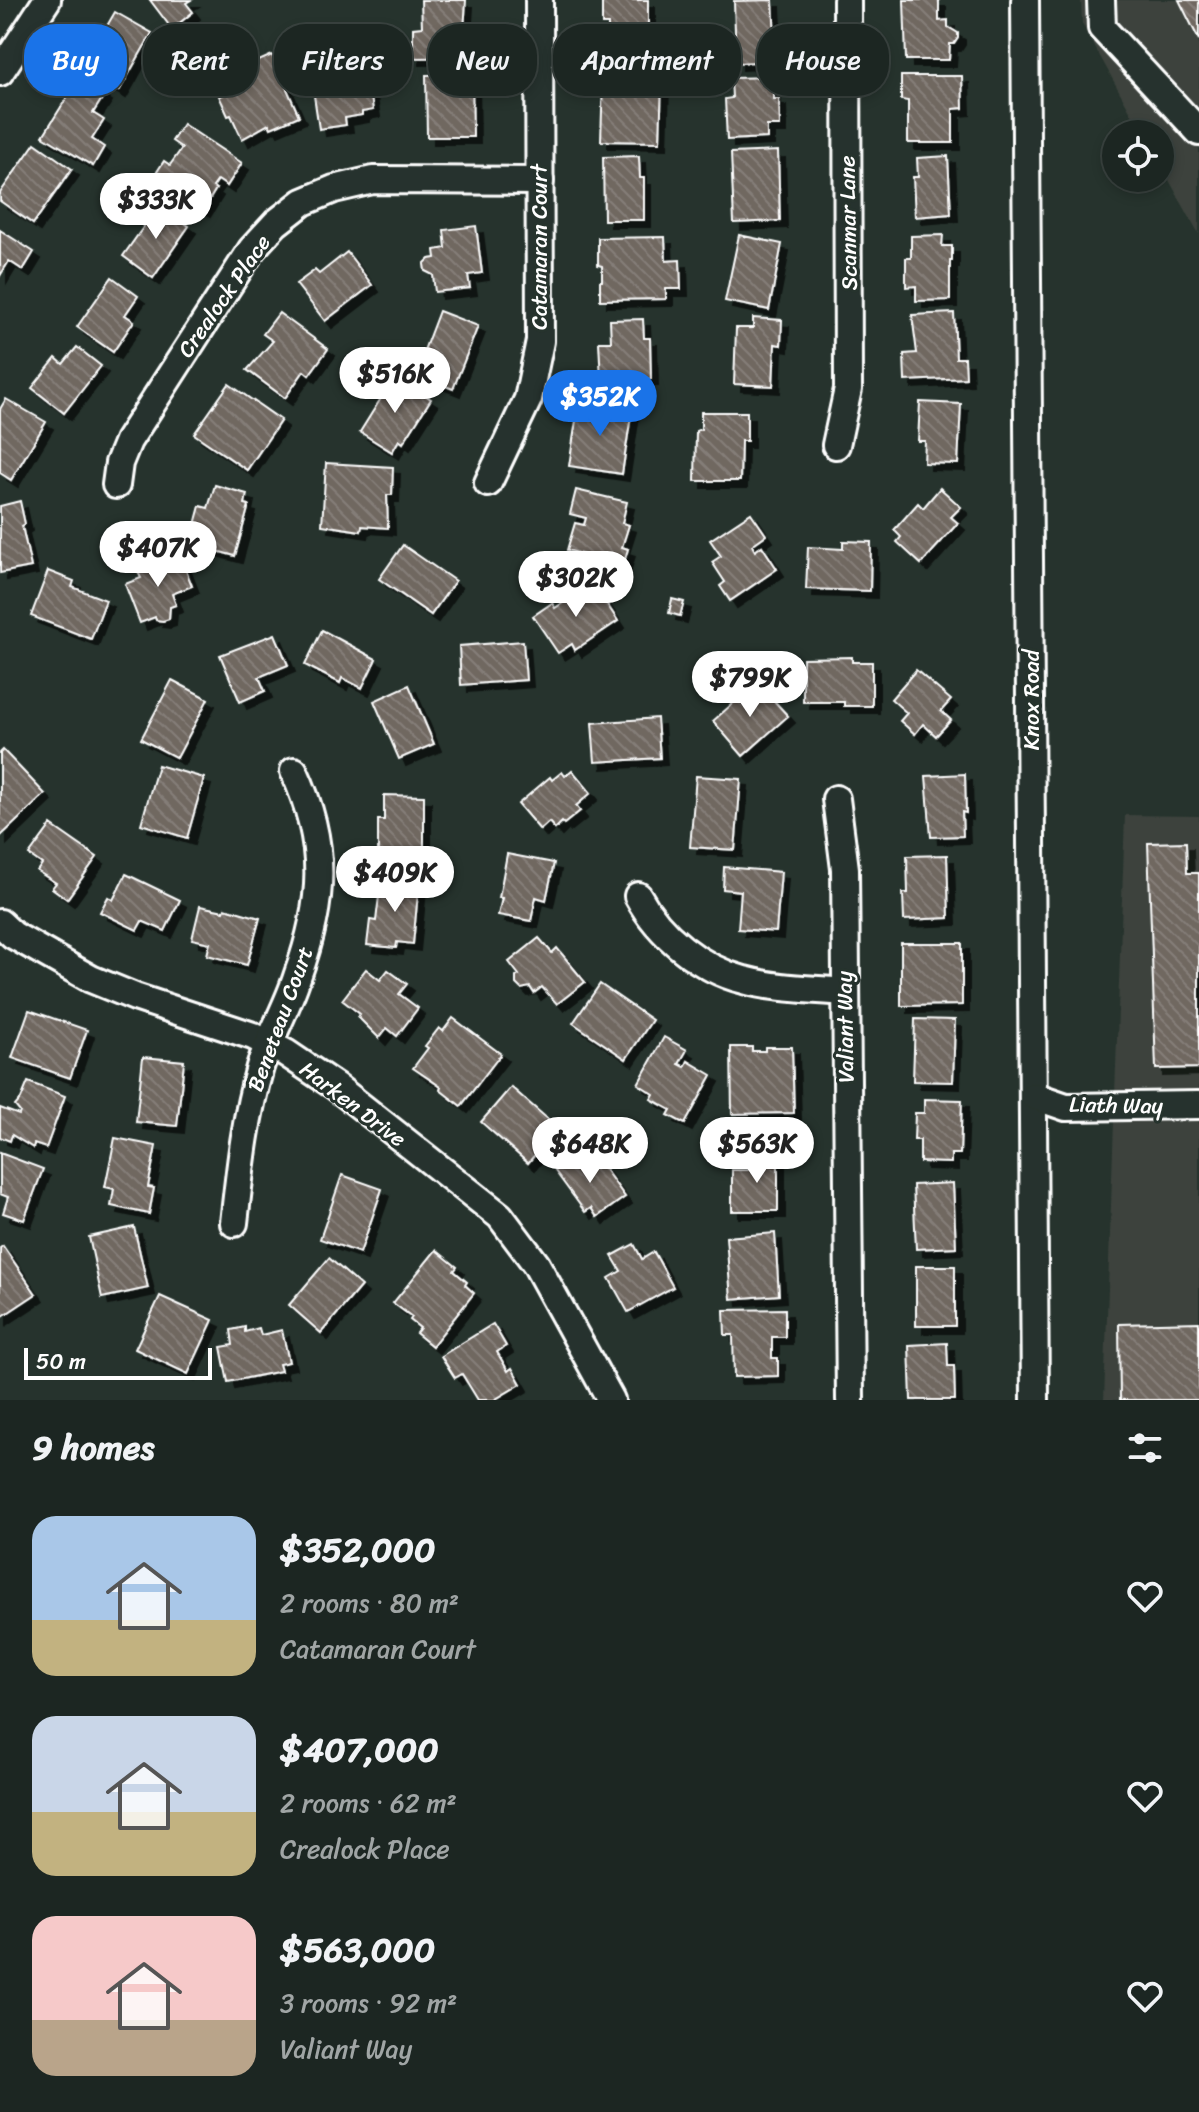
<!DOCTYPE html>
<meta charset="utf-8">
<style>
:root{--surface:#1c2622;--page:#252e2a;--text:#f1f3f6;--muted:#a0a5a5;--line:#3a4340;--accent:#1a73e8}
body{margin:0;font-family:Sriracha,sans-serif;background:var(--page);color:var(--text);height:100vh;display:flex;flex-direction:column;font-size:30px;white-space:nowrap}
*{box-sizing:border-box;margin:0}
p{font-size:26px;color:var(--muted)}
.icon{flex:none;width:44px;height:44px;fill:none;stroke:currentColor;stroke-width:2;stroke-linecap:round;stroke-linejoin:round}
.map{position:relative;height:1400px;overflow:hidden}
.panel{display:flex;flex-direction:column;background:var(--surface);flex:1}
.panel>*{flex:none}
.top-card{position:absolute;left:24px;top:24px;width:1152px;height:72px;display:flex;gap:16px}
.tools{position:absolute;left:1102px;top:120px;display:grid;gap:16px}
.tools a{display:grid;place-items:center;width:72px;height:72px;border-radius:50%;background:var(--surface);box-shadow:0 4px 12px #0003,0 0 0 2px var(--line);font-size:40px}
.scale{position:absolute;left:24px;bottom:20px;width:188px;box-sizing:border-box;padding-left:8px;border:4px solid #fff;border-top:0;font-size:22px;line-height:28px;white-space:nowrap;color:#fff;-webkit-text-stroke:6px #26332d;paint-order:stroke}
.price{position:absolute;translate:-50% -68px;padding:0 18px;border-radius:28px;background:#fff;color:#222;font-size:26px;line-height:52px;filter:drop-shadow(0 2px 4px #0008)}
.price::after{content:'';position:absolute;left:50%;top:48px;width:24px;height:18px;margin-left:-12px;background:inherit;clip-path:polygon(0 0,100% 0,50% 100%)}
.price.active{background:var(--accent);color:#fff}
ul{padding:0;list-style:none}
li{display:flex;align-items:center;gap:24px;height:200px;padding:0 32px}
li span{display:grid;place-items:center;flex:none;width:224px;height:160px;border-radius:24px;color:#555}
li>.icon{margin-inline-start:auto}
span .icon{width:96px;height:96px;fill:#fffc;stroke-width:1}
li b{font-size:34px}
h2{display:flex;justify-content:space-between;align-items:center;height:96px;padding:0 32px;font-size:34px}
.chip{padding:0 28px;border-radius:32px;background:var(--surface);box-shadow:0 4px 12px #0003,0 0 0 2px var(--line);font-size:28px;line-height:72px}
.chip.active{background:var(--accent);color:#fff}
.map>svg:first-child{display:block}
.built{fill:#3c433d}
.building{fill:url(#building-back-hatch);stroke:#fff;stroke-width:2;filter:url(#shadow)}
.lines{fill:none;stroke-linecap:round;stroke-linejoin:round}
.minor-casing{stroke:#fff;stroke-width:32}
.minor{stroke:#26332d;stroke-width:26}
.labels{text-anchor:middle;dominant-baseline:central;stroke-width:6;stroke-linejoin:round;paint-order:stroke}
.street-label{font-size:22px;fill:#fff;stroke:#26332d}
</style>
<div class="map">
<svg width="1199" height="1400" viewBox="0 0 1199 1400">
<defs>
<pattern id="building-back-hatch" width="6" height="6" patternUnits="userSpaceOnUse" patternTransform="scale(2)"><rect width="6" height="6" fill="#706761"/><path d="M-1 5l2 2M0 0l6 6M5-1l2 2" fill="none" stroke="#857e79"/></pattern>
<filter id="shadow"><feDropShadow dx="7" dy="7" stdDeviation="0" flood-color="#0009"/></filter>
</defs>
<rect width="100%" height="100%" fill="#26332d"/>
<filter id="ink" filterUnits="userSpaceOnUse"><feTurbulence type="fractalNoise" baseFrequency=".0125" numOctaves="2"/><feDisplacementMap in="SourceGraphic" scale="16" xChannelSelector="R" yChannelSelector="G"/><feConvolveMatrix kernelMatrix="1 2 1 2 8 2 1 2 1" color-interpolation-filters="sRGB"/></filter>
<g filter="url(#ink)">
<g class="built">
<polygon points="1081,0 1199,0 1199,234 1160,164 1160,134 1143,134 1082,24"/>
<polygon points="1125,815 1199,816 1199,1400 1104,1400"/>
</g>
<g class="building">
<polygon points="150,0 191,0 186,3 193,12 172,29"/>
<polygon points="421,0 466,0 464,31 476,31 477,57 413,58 413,28 422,27"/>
<polygon points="602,0 648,0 648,60 608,60 608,24 602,24"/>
<polygon points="773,0 776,61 736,63 734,1"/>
<polygon points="904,0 939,0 939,21 948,20 948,27 958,33 958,38 954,44 950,44 949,60 906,60"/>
<polygon points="1179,0 1199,0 1199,40"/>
<polygon points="115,12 152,33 119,91 82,69"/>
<polygon points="243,50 250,65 272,55 299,116 271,128 269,124 242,139 231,115 228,116 219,96 223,95 216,80 230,74 223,59"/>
<polygon points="345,52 347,61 365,59 373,110 362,112 362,115 345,118 346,125 319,129 309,62 331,59 330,55"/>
<polygon points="472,74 473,137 427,137 426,75"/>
<polygon points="901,76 962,76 963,108 953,109 953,143 908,143 908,101 901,100"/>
<polygon points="773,77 774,99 779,99 780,126 767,126 767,138 727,140 725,99 732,98 731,78"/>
<polygon points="79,78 105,94 93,113 104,120 92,139 104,147 93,166 43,136"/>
<polygon points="603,79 662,80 660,142 601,141"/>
<polygon points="183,124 242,163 227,186 218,180 213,187 216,189 203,210 153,178 164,161 170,165 182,148 172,141"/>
<polygon points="35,143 72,169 33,224 0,201 0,193"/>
<polygon points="778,151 780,221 734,223 731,153"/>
<polygon points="639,156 640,178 644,178 644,220 604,220 603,157"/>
<polygon points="948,156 951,214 915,217 913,177 918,177 917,158"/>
<polygon points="159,205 189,226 153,278 123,256"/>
<polygon points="476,226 482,273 468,275 470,288 435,292 433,275 425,271 424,264 429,259 436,258 435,250 446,248 444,230"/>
<polygon points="0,230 34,252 23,270 9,261 0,276"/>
<polygon points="739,235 782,244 769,310 725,301"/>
<polygon points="943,235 942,246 952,246 952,261 950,261 950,300 916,301 916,286 906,287 906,258 911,258 911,236"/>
<polygon points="665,237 666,261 680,260 681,289 666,289 666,299 600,300 600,281 602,281 602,266 598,265 598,238"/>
<polygon points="347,252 372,285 325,321 296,284 315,270 319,274"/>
<polygon points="112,277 138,296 125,315 134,321 113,352 77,327"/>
<polygon points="439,311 478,326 453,389 415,374"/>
<polygon points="279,313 328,349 309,375 304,371 285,398 247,370 273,341 263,334"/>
<polygon points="954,313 956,358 965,358 966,378 905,381 904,354 917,353 912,315"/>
<polygon points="753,318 782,320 781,345 775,344 773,386 734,384 736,328 753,328"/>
<polygon points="643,319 644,338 650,338 651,379 601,380 599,342 611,342 610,320"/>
<polygon points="77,347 101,366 64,413 32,388 56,358 63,364"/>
<polygon points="393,379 405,386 406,383 431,399 403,443 399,440 392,452 360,432"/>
<polygon points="229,384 281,420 247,470 194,434"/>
<polygon points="6,399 46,422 11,480 0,473 0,409"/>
<polygon points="579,401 632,409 622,474 569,466"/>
<polygon points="920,402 961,404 958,464 924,463 925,441 918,441"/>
<polygon points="701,412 747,412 747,441 741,441 740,481 695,481 696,431 701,429"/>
<polygon points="326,463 393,467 392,495 387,495 388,528 362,526 361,531 322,525"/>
<polygon points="215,485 247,494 245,504 249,505 235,556 202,547 205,535 193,532 200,506 208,508"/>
<polygon points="940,488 961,507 951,517 958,523 921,564 897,542 901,537 894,530 918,503 923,508"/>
<polygon points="576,490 627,502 622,523 629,525 622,547 628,549 623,566 567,550 575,523 584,525 586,518 570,514"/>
<polygon points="20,501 25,524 22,526 31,567 0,573 0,506"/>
<polygon points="751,513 766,535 752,545 755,551 762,546 777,569 730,601 720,586 725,582 712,562 721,556 710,540"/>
<polygon points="843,541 871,542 870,591 806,589 808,547 843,549"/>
<polygon points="403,545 455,581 431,615 379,579"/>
<polygon points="180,555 192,586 172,594 176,605 170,607 169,619 163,621 156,620 155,617 140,623 125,584 141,578 138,572"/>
<polygon points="48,571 74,581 72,587 106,600 91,639 31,616"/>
<polygon points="593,583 618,621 575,650 572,644 558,653 533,616 552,603 555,608"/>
<polygon points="672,599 684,602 680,616 669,613"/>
<polygon points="322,630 376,659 362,688 342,678 340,683 305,665"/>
<polygon points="275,634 288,665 259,677 265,691 240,702 220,655"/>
<polygon points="523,641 526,680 461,685 459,646"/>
<polygon points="852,657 852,662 872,662 872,706 844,706 844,702 803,702 803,658"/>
<polygon points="916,670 951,700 941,711 951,720 936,736 923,724 915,734 900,721 907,713 891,699"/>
<polygon points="172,680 208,699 177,758 141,739"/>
<polygon points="757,682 788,716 743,756 713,721"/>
<polygon points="409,685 434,744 399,759 374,701"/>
<polygon points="657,718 660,758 595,762 592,723"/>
<polygon points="3,750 45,794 0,837 0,753"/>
<polygon points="158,765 204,778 187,838 141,824"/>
<polygon points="572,770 591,793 576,806 580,811 564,824 562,822 555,829 549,822 540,830 518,804 550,777 552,780 562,772 565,776"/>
<polygon points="965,774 966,813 962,812 963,836 931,837 926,776"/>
<polygon points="696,776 741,779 735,850 690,847"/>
<polygon points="384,795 424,796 424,857 378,860 378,820 384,820"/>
<polygon points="51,825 97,857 67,899 52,888 56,883 37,871 42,864 29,855"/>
<polygon points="1186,842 1187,873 1199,873 1199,1068 1156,1069 1148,843"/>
<polygon points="507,854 554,863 546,900 536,897 531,921 498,915 502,898 499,898"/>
<polygon points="947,855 949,918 904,920 903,893 908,893 907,856"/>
<polygon points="724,867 781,872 776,932 738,929 741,891 723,889"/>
<polygon points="126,874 180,900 165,931 142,921 137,930 100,912 108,897 113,900"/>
<polygon points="381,879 419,883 413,944 397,942 396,948 367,945 370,920 376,921"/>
<polygon points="200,906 224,911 225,908 260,918 247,965 207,955 210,943 192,939"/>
<polygon points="539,938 552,953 557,948 585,982 557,1004 542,987 534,993 530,987 521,989 516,984 516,977 519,975 509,962"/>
<polygon points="901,943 962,943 962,1005 901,1006"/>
<polygon points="366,969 380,980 388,970 407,984 399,994 418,1008 397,1036 387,1028 379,1038 358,1017 360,1014 342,1000"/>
<polygon points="600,984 652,1020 626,1059 573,1023"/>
<polygon points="29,1010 87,1030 70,1078 12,1058"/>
<polygon points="453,1018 501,1054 461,1106 440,1090 441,1087 413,1068 428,1048 425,1046 439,1028 443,1031"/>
<polygon points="915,1019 955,1020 953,1082 913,1081"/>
<polygon points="664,1037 687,1050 679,1064 685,1067 688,1061 712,1075 685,1124 668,1115 671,1110 651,1099 654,1094 638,1084"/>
<polygon points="731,1047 752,1047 752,1051 765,1051 765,1047 792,1047 794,1113 732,1114"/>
<polygon points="143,1057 184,1061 177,1126 136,1122"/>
<polygon points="28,1082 65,1096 46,1148 34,1144 33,1148 12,1135 10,1141 0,1137 0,1108 19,1115 20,1112 15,1106 21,1099"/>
<polygon points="511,1087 558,1128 528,1163 481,1122"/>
<polygon points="924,1099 962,1100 960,1154 951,1154 951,1163 920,1162 920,1140 914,1140 915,1113 924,1113"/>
<polygon points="115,1138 156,1146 148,1187 154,1188 149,1214 111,1206 114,1189 105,1187"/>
<polygon points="582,1152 595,1169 601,1164 625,1197 597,1217 591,1208 585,1212 555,1171"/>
<polygon points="0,1153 43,1169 24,1220 3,1213 8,1197 0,1194"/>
<polygon points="748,1154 778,1154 778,1211 732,1211 732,1170 748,1170"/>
<polygon points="342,1175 382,1189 360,1253 320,1239"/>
<polygon points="953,1183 956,1247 916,1249 913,1185"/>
<polygon points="134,1227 148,1288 102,1298 89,1237"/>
<polygon points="775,1233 779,1295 731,1299 726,1237"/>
<polygon points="634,1244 642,1259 654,1252 673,1287 628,1312 609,1278 621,1271 612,1256"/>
<polygon points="3,1246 36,1294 0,1318 0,1248"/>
<polygon points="436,1250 457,1267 454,1271 467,1282 465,1285 474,1293 432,1346 416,1333 420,1328 410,1320 412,1317 393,1303"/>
<polygon points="329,1258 361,1286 321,1333 289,1305"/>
<rect x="916" y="1266" width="39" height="60"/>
<polygon points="160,1296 213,1320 188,1374 135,1349"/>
<polygon points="785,1309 785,1337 772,1337 772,1358 778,1358 778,1376 734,1377 733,1335 725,1335 724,1310"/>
<polygon points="1199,1322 1199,1400 1120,1400 1119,1324"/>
<polygon points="493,1324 506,1346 497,1352 508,1371 512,1368 521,1384 494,1400 478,1400 462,1374 455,1378 441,1356"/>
<polygon points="245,1327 245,1332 259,1328 261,1335 282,1330 289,1362 279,1364 281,1371 228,1382 221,1347 233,1345 231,1330"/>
<polygon points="947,1343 948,1366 954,1366 955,1400 911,1400 909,1345"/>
</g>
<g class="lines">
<g class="minor-casing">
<g id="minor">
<polyline points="1025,0 1035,1400"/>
<polyline points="1101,0 1102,28 1199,132"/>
<polyline points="0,72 47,0"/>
<polyline points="836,445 848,389 847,0"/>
<polyline points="488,483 528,399 540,341 539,0"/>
<polyline points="116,485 119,463 128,441 252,249 276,223 303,202 334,189 373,180 540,181"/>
<polyline points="836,799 845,869 850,1400"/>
<path d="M638 896C659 935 700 969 744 980 776 989 812 989 844 992"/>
<polyline points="0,923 13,935 91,979 135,997 253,1036 286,1053 335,1086 500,1216 536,1264 611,1400"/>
<polyline points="1034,1096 1066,1107 1199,1105"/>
<path d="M234 1223C240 1170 245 1119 260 1067 270 1036 287 1008 297 977 324 902 328 845 294 771"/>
</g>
</g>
<use href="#minor" class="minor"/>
</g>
</g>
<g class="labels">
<g class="street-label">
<text transform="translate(848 223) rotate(-91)">Scanmar Lane</text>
<text transform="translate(539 247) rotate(-90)">Catamaran Court</text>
<text transform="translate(224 296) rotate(-55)">Crealock Place</text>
<text transform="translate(1031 700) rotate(-90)">Knox Road</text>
<text transform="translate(280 1019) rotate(-70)">Beneteau Court</text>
<text transform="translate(845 1027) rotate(-91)">Valiant Way</text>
<text transform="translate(353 1104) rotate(37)">Harken Drive</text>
<text transform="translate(1116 1105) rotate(1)">Liath Way</text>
</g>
</g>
</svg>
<div class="tools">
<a><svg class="icon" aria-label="locate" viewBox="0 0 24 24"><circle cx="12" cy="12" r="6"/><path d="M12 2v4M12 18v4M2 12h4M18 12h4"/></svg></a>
</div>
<div class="scale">50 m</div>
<b class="price" style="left:156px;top:241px">$333K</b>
<b class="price" style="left:395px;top:415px">$516K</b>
<b class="price active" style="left:600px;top:438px">$352K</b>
<b class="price" style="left:158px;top:589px">$407K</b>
<b class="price" style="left:576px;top:619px">$302K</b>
<b class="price" style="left:750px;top:719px">$799K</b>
<b class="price" style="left:395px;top:914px">$409K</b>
<b class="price" style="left:590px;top:1185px">$648K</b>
<b class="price" style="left:757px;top:1185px">$563K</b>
<div class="top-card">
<a class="chip active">Buy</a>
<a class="chip">Rent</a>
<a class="chip">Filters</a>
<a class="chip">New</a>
<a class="chip">Apartment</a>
<a class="chip">House</a>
</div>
</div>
<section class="panel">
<h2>9 homes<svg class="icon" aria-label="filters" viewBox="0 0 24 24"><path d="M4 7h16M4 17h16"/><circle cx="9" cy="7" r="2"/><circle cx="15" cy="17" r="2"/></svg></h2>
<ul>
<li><span style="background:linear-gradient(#a9c7e8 65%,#c2b280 0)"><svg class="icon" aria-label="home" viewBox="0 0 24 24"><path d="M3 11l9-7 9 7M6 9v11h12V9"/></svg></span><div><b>$352,000</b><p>2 rooms · 80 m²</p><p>Catamaran Court</p></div><svg class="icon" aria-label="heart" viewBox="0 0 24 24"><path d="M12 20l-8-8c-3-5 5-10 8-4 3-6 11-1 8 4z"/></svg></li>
<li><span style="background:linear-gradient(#c9d6e8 60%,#c2b280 0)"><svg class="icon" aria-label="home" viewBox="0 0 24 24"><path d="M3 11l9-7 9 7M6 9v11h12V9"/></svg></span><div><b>$407,000</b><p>2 rooms · 62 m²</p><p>Crealock Place</p></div><svg class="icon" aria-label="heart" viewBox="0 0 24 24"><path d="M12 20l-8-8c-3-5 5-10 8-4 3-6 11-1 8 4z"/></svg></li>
<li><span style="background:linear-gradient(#f6c9c9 65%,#b9a48a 0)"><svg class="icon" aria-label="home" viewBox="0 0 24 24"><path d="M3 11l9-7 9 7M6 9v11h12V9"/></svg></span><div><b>$563,000</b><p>3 rooms · 92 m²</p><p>Valiant Way</p></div><svg class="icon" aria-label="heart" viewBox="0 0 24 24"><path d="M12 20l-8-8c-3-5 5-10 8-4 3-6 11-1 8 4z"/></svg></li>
</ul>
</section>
